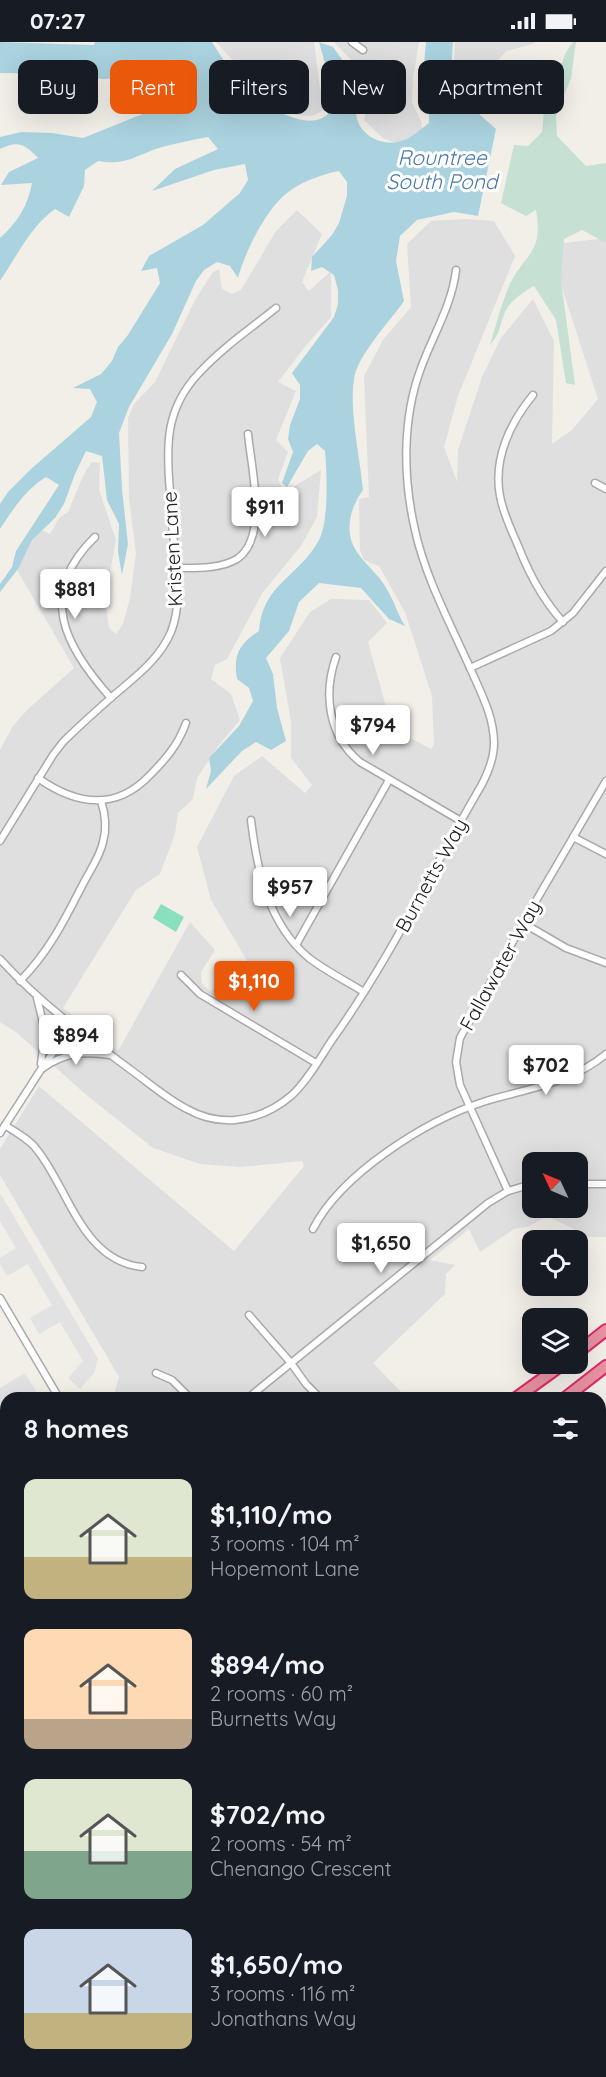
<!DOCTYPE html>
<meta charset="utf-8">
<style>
:root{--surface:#171b24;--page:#20242c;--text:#f1f3f6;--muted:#9ea1a6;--accent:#ea580c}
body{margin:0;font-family:Quicksand,sans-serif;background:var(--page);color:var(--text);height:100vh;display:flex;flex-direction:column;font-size:22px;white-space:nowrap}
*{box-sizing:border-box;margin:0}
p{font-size:20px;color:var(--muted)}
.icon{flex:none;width:33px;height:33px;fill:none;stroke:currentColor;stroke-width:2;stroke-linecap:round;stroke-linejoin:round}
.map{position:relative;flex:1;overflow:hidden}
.details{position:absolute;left:0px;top:1350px;width:606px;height:686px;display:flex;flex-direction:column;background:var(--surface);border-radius:18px 18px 0 0;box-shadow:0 6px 24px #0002}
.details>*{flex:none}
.hud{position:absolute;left:18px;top:18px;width:570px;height:54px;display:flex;gap:12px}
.needle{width:39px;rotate:314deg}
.controls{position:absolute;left:522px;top:1110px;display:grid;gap:12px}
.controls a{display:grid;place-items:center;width:66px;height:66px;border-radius:12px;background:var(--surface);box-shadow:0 6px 24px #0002;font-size:30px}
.price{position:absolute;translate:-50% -51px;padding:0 14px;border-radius:6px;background:#fff;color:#222;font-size:20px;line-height:39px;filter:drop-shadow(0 2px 3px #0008)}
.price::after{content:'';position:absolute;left:50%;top:36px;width:18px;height:14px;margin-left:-9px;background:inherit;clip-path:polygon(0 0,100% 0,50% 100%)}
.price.selected{background:var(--accent);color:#fff}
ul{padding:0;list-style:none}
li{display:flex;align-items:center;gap:18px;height:150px;padding:0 24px}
li span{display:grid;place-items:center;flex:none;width:168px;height:120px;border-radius:12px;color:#555}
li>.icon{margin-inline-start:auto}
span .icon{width:72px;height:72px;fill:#fffc;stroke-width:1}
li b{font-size:26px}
h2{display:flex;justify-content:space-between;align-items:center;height:72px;padding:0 24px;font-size:26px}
.tag{padding:0 21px;border-radius:12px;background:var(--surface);box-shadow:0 6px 24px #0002;font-size:21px;line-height:54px}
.tag.selected{background:var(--accent);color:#fff}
.status{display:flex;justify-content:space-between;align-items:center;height:42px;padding:0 30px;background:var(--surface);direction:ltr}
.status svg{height:16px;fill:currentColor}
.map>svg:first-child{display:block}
.residential{fill:#e0dfdf;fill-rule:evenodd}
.wetland{fill:#c6e0d4}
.pitch{fill:#88e0be}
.parking{fill:#e2e2e2}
.water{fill:#aad3df}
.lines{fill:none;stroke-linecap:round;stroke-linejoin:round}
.minor-casing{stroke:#a9a9a9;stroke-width:9}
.primary-casing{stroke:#a06b00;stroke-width:12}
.motorway-casing{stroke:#dc2a67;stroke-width:14}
.minor{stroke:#fff;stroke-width:6}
.primary{stroke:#fcd6a4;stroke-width:9}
.motorway{stroke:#e892a2;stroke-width:10}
.trunk-bridge-casing{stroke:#dc2a67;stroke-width:14;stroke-linecap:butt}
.trunk-bridge{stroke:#f2b4a3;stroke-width:10}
.labels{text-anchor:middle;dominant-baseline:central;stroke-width:6;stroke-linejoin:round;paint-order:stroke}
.street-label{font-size:20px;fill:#222;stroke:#fff}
.water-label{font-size:21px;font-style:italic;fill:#4a7aab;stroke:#fff}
</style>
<div class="status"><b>07:27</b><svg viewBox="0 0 49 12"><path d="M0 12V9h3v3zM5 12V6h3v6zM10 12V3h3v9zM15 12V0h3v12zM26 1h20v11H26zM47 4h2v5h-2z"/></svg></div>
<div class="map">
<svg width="606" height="2035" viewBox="0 0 606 2035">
<rect width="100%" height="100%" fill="#f2efe9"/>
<g class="residential">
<polygon points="216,0 314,0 320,46 328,66 312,74 296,73 275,61 274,53 245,32"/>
<polygon points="334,0 419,0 413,37 412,61 421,79 423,92 398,101 384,97 364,78 369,54 360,36 356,36 359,26"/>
<polygon points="455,0 535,0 533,2 506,9 469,54 453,39"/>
<path d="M297 168 322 192 302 240 309 249 331 229V275L304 306 278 340 296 349 276 398 288 410 278 437 282 446 293 445 321 428 317 475 301 504 263 550 227 617 215 623 211 637 231 652 240 678 219 703 197 736 193 757 178 771 175 792 160 832 136 848 63 966 118 1009 190 880 215 908 201 930 202 942 211 950 229 925 252 927 211 858 197 805 234 734 262 714 305 751 312 743 291 716V680L280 616 310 570 331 557 369 558 387 581 368 600 392 686 431 707 434 703 432 654 405 570 379 524 364 518 360 508 359 457 369 455 364 334 383 298 411 265 407 202 431 179 465 177 494 179 515 214 458 354 444 405 457 440 458 408 482 335 501 296 533 257 554 299 552 402 572 388 598 357 548 203 606 196V1195H590L547 1174 530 1184 514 1187 480 1210 469 1187 430 1218 455 1223 446 1232 445 1252 373 1321 404 1353V1356H113L119 1335 0 1133V1107L39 1044 234 1209 304 1124 302 1119 240 1125 200 1122 153 1106 84 1051 16 990 0 980V708L13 684 27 668 74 626 14 523 36 485 50 492 59 476 68 470 84 432 92 420 100 421 99 448 116 498 105 557 109 586 116 592 123 582 130 556 136 511 129 457 128 376 134 362 155 340 195 258 213 230 219 227 222 247 232 252 241 248 276 189ZM532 1120H578V1166H532Z"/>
<polygon points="606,1636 606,2035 506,2035 497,2030 600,2030 600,1641"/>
<polygon points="6,1908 6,2030 170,2030 164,2035 0,2035 0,1914"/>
</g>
<g class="wetland">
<path d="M573 0H576L571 36 556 74 557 94 586 124 606 121V201L582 188 564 197 561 239 575 343 566 341 556 278 534 244C522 251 508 260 504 273 498 288 501 290 490 303 496 283 501 263 509 244 524 211 544 213 536 168L526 174 501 161 514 103 528 104 542 90 544 69 566 10Z"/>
<polygon points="442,2030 478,2030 483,2035 451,2035"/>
</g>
<polygon class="pitch" points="161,862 184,875 176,890 153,876"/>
<g class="parking">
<polygon points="0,1151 98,1317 94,1331 80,1347 68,1336 83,1319 60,1280 39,1292 30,1276 52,1263 28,1222 7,1234 0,1222 0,1216 16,1206 0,1179"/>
<polygon points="25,1331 40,1356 6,1356 6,1394 2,1397 0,1394 0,1346"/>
</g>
<path class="water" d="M0 0 94 3 95 0H212C224 19 238 41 256 55 271 67 310 90 328 72 331 69 333 64 336 61L319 0 333 5 343 19 364 39C361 49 356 62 356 71 358 93 381 105 401 99 410 97 421 87 429 81V66L423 51 419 36 424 22 426 0H453C448 50 462 56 496 87L478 174 454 170 417 178 400 194 396 219 404 259C390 279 357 314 354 337 349 368 360 416 363 448 349 468 343 492 359 513 367 524 380 534 386 546 394 558 397 571 405 584L389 577 361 546 319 541 299 560 289 589 266 616 273 632 277 666 286 699 271 708 256 700 242 709 206 747 211 729 209 716 239 684 253 659 249 646 237 637C233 613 239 602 259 589 262 542 300 534 319 498 329 479 327 431 325 409L317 402 308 409 287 445 282 441 293 410 288 397 290 383 300 357V343L292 331 334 275 338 262V248L334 233 322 225 311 229 312 215 332 193 339 181 347 154V140L339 129C322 132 301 140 287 151 266 167 245 210 238 236L230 224 217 220 204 228 196 239 172 292 129 365 119 391 122 447 128 502 122 533 118 510 119 482 107 458 102 414 86 409 75 432 64 462 55 476 32 498 18 527 0 550V542L12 525 16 509 59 443 46 435C25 448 14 466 0 487V462L8 450 31 427 91 375 97 360 90 347 73 346 101 332 112 319 118 305 128 293 160 241 157 226 141 229 149 214 203 183 240 151 248 138 245 122 214 128 152 149 175 127 218 107 208 95C192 98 177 101 162 105 136 113 127 124 98 119L85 128 84 144 69 175 55 167C30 185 17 214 0 239V196C17 181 28 164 32 141L1 143 9 130 38 116C25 102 18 98 0 107V95L21 90 52 91 83 96 170 61 151 35 102 37 71 32 0 31Z"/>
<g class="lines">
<g class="minor-casing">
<g id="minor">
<polyline points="352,0 363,8"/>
<path d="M533 353C510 381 493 417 500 454 503 472 512 489 519 506 530 534 543 558 563 580"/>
<polyline points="595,441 606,447"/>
<path d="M95 495C36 552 65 605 111 656"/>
<path d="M177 526C196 526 220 527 237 517 269 496 251 425 248 392"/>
<path d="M336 615C323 652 328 694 360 720L461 779"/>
<polyline points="470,626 551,589 573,571 606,529"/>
<path d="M38 736C76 763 116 769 150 733 166 717 178 703 186 681"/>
<path d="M251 778C257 828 268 882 309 916 326 929 346 939 364 950"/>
<polyline points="573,795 606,812"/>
<path d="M0 799 53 713 63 700C79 684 96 669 113 654 135 635 159 618 171 590 182 562 177 529 174 500 172 484 171 467 170 450 166 404 165 367 199 331 222 306 250 287 276 266"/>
<polyline points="523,881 566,906 606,921"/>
<polyline points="296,903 389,738"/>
<path d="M0 917C39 960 85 994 131 1028 149 1041 167 1057 187 1067 201 1075 219 1079 235 1078 256 1076 276 1067 292 1053 308 1038 320 1016 332 998 389 919 431 829 481 744 488 731 494 716 494 701 494 675 481 651 471 628 451 583 425 535 415 488 403 436 402 377 421 326 433 293 452 263 456 228"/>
<polyline points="181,933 200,952 316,1021"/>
<path d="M20 939C49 910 65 877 83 842 90 828 100 815 103 800 107 786 105 771 101 759"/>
<polyline points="37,956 45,989 41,1022"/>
<path d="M43 1026C64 1011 84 1009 110 1013"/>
<path d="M5 1083C16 1091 30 1097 38 1109 69 1149 83 1219 142 1225"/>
<polyline points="0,1091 40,1029 72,984"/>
<polyline points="578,1142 606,1142"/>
<polyline points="508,1149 460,1043 456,1020 460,996 523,881 606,739"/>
<path d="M313 1187C341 1132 425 1079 483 1060 525 1047 572 1041 606 1012"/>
<polyline points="0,1256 59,1356"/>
<polyline points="249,1273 291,1321 306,1342 320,1356"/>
<polyline points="156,1331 172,1338 190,1356"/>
<polyline points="248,1356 488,1161 508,1149 532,1142"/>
<polyline points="600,1702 606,1697"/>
<polyline points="600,1849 606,1849"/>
<polyline points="0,1963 6,1970"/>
<polyline points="600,1967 606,1968"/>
<polyline points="55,2030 59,2035"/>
<polyline points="203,2035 209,2030"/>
<polyline points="381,2035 388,2030"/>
</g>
</g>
<g class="primary-casing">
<polyline id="primary" points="212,2030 217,2035"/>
</g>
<g class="motorway-casing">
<g id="motorway">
<polyline points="578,1310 606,1288"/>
<polyline points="516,1356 563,1322"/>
<polyline points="565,1356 606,1324"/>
<polyline points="0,1572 6,1571"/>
<polyline points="0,1660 6,1657"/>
<polyline points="1,1724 6,1740"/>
<polyline points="0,1857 6,1851"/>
<polyline points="0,1887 6,1884"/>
</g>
</g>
<use href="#minor" class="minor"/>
<use href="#primary" class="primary"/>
<use href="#motorway" class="motorway"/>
<g class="trunk-bridge-casing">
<polyline id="trunk-bridge" points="0,1693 6,1704"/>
</g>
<use href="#trunk-bridge" class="trunk-bridge"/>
</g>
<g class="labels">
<g class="street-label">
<text transform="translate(172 507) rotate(-93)">Kristen Lane</text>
<text transform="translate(431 833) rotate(-61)">Burnetts Way</text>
<text transform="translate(500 923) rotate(-61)">Fallawater Way</text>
</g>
<g class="water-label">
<text x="442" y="115">Rountree<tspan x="442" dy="24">South Pond</tspan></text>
</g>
</g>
</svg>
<div class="controls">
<a><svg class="needle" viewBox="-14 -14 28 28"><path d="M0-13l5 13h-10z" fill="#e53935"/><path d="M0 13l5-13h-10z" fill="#9ea1a6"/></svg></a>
<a><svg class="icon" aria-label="locate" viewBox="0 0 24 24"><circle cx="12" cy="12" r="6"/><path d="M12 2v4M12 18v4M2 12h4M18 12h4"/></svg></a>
<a><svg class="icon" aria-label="layers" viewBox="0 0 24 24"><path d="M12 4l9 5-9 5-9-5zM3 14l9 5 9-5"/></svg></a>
</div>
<b class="price" style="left:265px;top:496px">$911</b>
<b class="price" style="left:75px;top:578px">$881</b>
<b class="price" style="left:373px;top:714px">$794</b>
<b class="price" style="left:290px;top:876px">$957</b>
<b class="price selected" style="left:254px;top:970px">$1,110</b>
<b class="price" style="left:76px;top:1024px">$894</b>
<b class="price" style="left:546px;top:1054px">$702</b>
<b class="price" style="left:381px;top:1232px">$1,650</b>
<div class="hud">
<a class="tag">Buy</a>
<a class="tag selected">Rent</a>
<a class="tag">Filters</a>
<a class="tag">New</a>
<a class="tag">Apartment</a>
</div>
<section class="details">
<h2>8 homes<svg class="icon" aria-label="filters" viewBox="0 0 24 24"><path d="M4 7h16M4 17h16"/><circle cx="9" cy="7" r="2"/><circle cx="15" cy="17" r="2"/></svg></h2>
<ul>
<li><span style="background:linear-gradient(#dfe7d0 65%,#c2b280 0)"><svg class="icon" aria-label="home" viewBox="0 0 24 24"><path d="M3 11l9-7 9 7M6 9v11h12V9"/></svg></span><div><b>$1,110/mo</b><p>3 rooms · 104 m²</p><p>Hopemont Lane</p></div></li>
<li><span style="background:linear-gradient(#ffd9b3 75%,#b9a48a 0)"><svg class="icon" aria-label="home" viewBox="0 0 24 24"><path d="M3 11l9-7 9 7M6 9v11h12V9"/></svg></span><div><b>$894/mo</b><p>2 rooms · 60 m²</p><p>Burnetts Way</p></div></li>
<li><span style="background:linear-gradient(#dfe7d0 60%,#7fa58c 0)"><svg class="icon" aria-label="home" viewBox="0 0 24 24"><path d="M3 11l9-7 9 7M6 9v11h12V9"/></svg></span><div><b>$702/mo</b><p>2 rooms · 54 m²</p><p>Chenango Crescent</p></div></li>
<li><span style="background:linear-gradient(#c9d6e8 70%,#c2b280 0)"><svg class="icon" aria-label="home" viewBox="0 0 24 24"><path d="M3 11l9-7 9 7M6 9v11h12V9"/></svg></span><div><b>$1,650/mo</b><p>3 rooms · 116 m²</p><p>Jonathans Way</p></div></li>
</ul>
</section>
</div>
